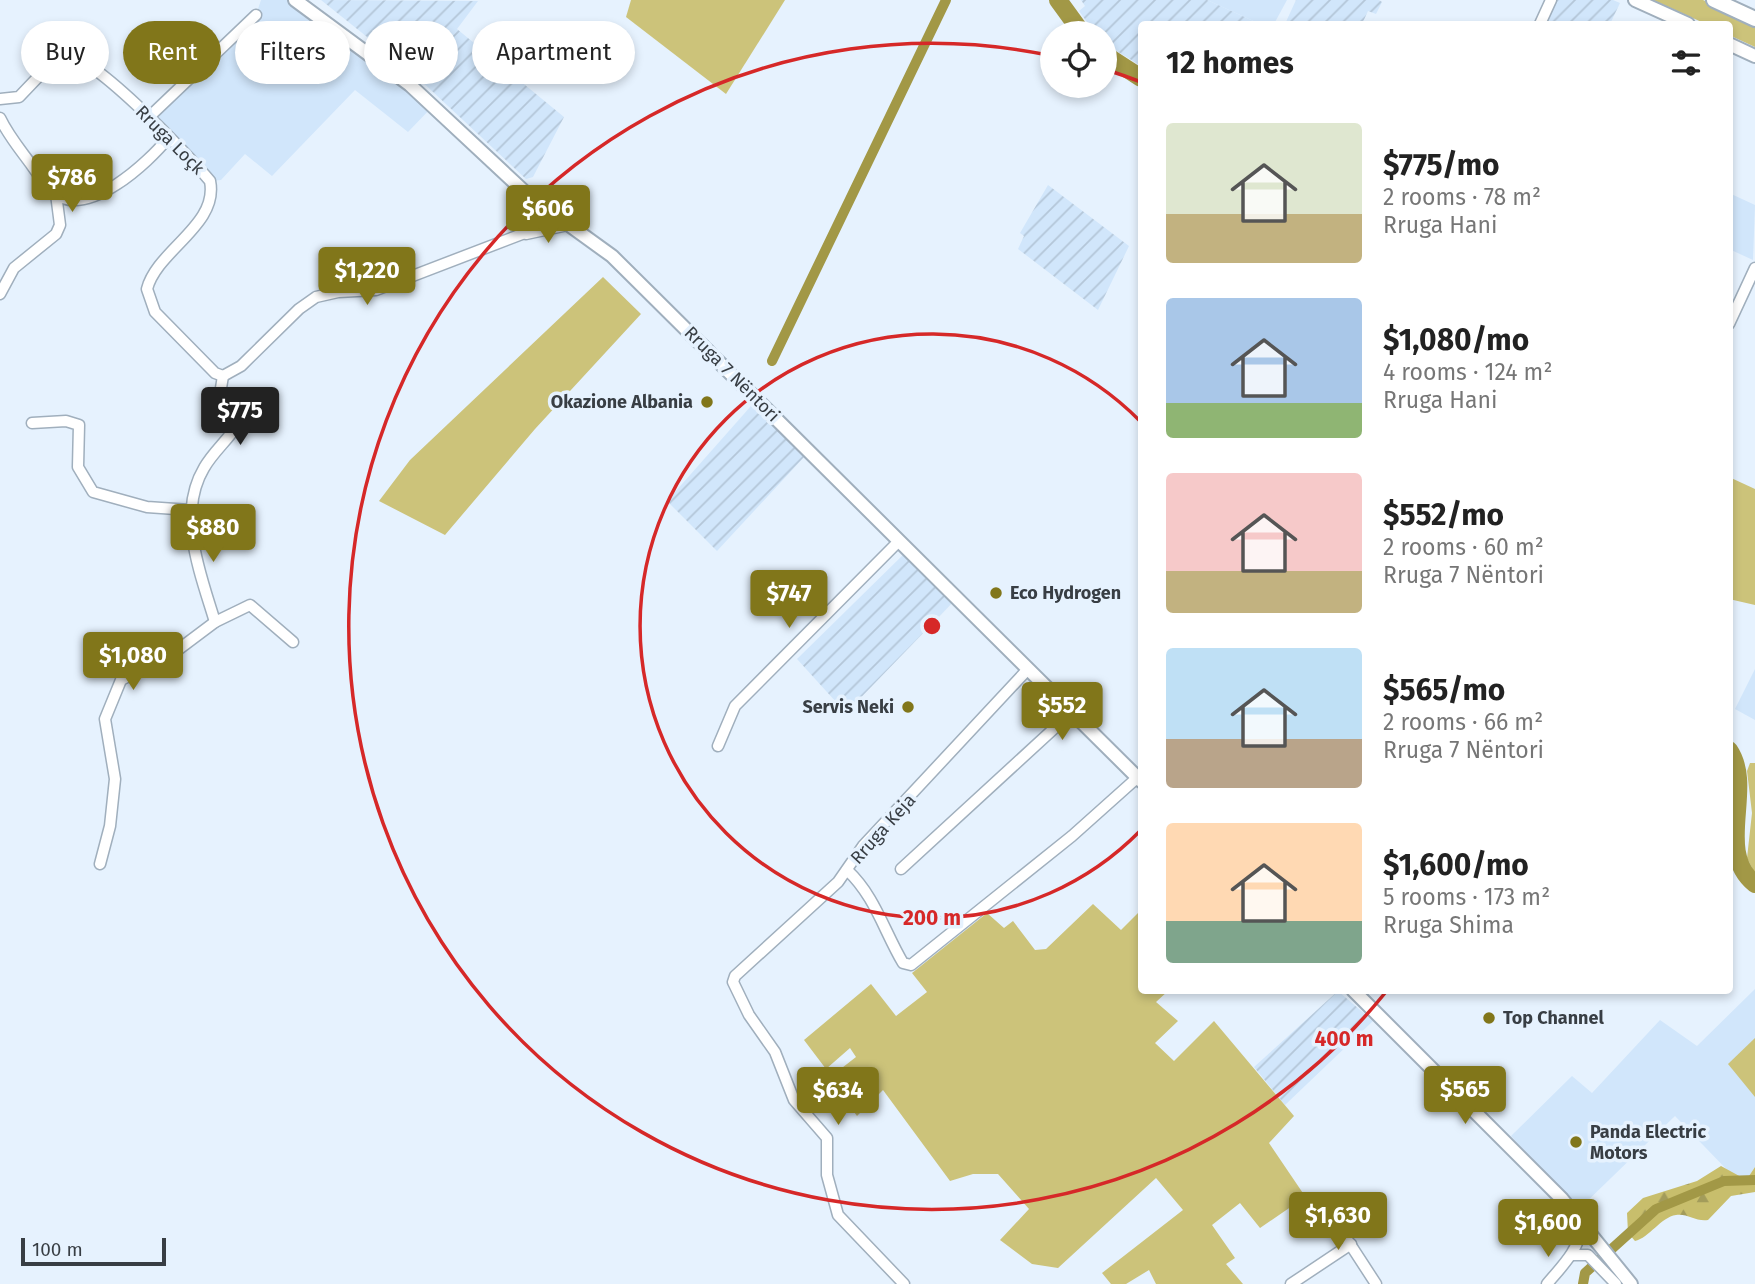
<!DOCTYPE html>
<meta charset="utf-8">
<style>
:root{--surface:#fff;--page:#f2f2f2;--text:#222;--muted:#767676;--accent:#81761a}
body{margin:0;font-family:"Fira Sans",sans-serif;background:var(--page);color:var(--text);height:100vh;display:flex;flex-direction:column;font-size:26px;white-space:nowrap}
*{box-sizing:border-box;margin:0}
p{font-size:23px;color:var(--muted)}
.icon{flex:none;width:38px;height:38px;fill:none;stroke:currentColor;stroke-width:2;stroke-linecap:round;stroke-linejoin:round}
.map{position:relative;flex:1;overflow:hidden}
.side{position:absolute;left:1138px;top:21px;width:595px;height:973px;display:flex;flex-direction:column;background:var(--surface);border-radius:7px;box-shadow:0 4px 10px #0003}
.side>*{flex:none}
.banner{position:absolute;left:21px;top:21px;width:665px;height:63px;display:flex;gap:14px}
.fabs{position:absolute;left:1040px;top:21px;display:grid;gap:14px}
.fabs a{display:grid;place-items:center;width:77px;height:77px;border-radius:50%;background:var(--surface);box-shadow:0 4px 10px #0003;font-size:35px}
.scale{position:absolute;left:21px;bottom:18px;width:145px;box-sizing:border-box;padding-left:7px;border:4px solid #383e44;border-top:0;font-size:19px;line-height:24px;white-space:nowrap;color:#383e44;-webkit-text-stroke:5px #e6f2fe;paint-order:stroke}
.price{position:absolute;translate:-50% -60px;padding:0 16px;border-radius:7px;background:var(--accent);color:#fff;font-size:23px;line-height:46px;filter:drop-shadow(0 2px 4px #0008)}
.price::after{content:'';position:absolute;left:50%;top:42px;width:21px;height:16px;margin-left:-10px;background:inherit;clip-path:polygon(0 0,100% 0,50% 100%)}
.price.active{background:#222;color:#fff}
ul{padding:0;list-style:none}
li{display:flex;align-items:center;gap:21px;height:175px;padding:0 28px}
li span{display:grid;place-items:center;flex:none;width:196px;height:140px;border-radius:7px;color:#555}
li>.icon{margin-inline-start:auto}
span .icon{width:84px;height:84px;fill:#fffc;stroke-width:1}
li b{font-size:30px}
h2{display:flex;justify-content:space-between;align-items:center;height:84px;padding:0 28px;font-size:30px}
.pill{padding:0 24px;border-radius:32px;background:var(--surface);box-shadow:0 4px 10px #0003;font-size:24px;line-height:63px}
.pill.active{background:var(--accent);color:#fff}
.map>svg:first-child{display:block}
.built{fill:#d1e6fb}
.industrial{fill:url(#industrial-furrows)}
.green{fill:#ccc37a}
.forest{fill:url(#forest-firs)}
.lines{fill:none;stroke-linecap:round;stroke-linejoin:round}
.canal{stroke:#a29846;stroke-width:10}
.river{stroke:#a29846;stroke-width:18}
.minor-casing{stroke:#a0afbd;stroke-width:13}
.major-casing{stroke:#a0afbd;stroke-width:16}
.highway-casing{stroke:#a0afbd;stroke-width:18}
.minor{stroke:#fff;stroke-width:10}
.major{stroke:#fff;stroke-width:12}
.highway{stroke:#fff;stroke-width:14}
.ring{fill:none;stroke:#d62828;stroke-width:3.5}
.poi-dot{fill:#81761a;stroke:#e6f2fe;stroke-width:2.5}
.labels{text-anchor:middle;dominant-baseline:central;stroke-width:7;stroke-linejoin:round;paint-order:stroke}
.street-label{font-size:18px;fill:#383e44;stroke:#e6f2fe}
.poi-label{font-size:18px;font-weight:bold;fill:#383e44;stroke:#e6f2fe;text-anchor:start}
.centre{fill:#d62828;stroke:#e6f2fe;stroke-width:3.5}
.ring-label{font-size:21px;text-anchor:middle;font-weight:bold;fill:#d62828;stroke:#e6f2fe;stroke-width:7;stroke-linejoin:round;paint-order:stroke}
</style>
<div class="map">
<svg width="1755" height="1284" viewBox="0 0 1755 1284">
<defs>
<pattern id="industrial-furrows" width="10" height="10" patternUnits="userSpaceOnUse" patternTransform="scale(1.75)"><rect width="10" height="10" fill="#d1e6fb"/><path d="M-1 1l2-2M0 10L10 0M9 11l2-2" fill="none" stroke="#b4c6d8"/></pattern>
<pattern id="forest-firs" width="22" height="20" patternUnits="userSpaceOnUse" patternTransform="scale(1.75)"><rect width="22" height="20" fill="#c8be6c"/><path d="M5 1l3.5 6h-7zM16 11l3.5 6h-7z" fill="#a39c5a"/></pattern>
</defs>
<rect width="100%" height="100%" fill="#e6f2fe"/>
<g class="built">
<polygon points="261,0 295,0 434,105 408,132 355,90 272,176 245,154 221,180 210,181 148,118 256,15"/>
<polygon points="1207,0 1287,0 1274,24 1260,24"/>
<polygon points="1729,193 1755,205 1753,260 1729,249"/>
<polygon points="1755,669 1755,720 1735,709"/>
<polygon points="1755,989 1755,1167 1749,1176 1743,1178 1732,1175 1675,1116 1578,1210 1511,1136 1572,1076 1592,1093 1660,1020 1697,1046"/>
</g>
<g class="industrial">
<polygon points="321,0 478,1 457,29 564,117 533,177 526,179 417,77"/>
<polygon points="1081,0 1207,0 1260,24 1141,24 1141,66 1104,43 1104,33 1095,33 1079,11 1085,6"/>
<polygon points="1296,0 1379,0 1382,2 1376,14 1368,11 1362,24 1285,24"/>
<polygon points="1557,0 1613,0 1620,3 1610,24 1546,24"/>
<polygon points="1048,185 1129,246 1098,310 1018,249 1024,236 1020,233"/>
<polygon points="751,406 805,456 717,551 667,501"/>
<polygon points="908,550 957,598 846,713 797,659"/>
<polygon points="1338,991 1373,1021 1285,1105 1254,1067"/>
</g>
<g class="green">
<polygon points="631,0 785,0 726,94 626,17"/>
<polygon points="1653,0 1703,0 1755,24 1755,47 1729,35 1729,24 1706,24"/>
<polygon points="603,277 641,314 535,429 445,535 379,501 410,460"/>
<polygon points="1729,477 1755,489 1755,605 1729,599"/>
<polygon points="1750,763 1755,763 1755,874 1747,858 1752,813 1747,771"/>
<polygon points="1093,904 1121,930 1141,910 1141,990 1168,991 1156,1002 1178,1021 1155,1043 1174,1061 1214,1021 1294,1116 1269,1143 1313,1208 1295,1204 1260,1228 1240,1203 1212,1225 1235,1258 1226,1264 1243,1284 1156,1284 1149,1270 1126,1284 1111,1284 1102,1273 1183,1210 1156,1178 1058,1268 1032,1264 1000,1240 1029,1209 998,1174 973,1174 950,1181 883,1090 857,1116 829,1078 856,1057 850,1048 826,1069 804,1040 871,984 896,1016 927,992 912,973 987,913 1004,928 1013,921 1035,950 1046,949"/>
<polygon points="1755,1038 1755,1097 1728,1064"/>
</g>
<path class="forest" d="M1721 1166 1743 1178 1749 1176 1755 1167V1192L1731 1196 1708 1220C1696 1222 1687 1213 1676 1215 1661 1217 1649 1238 1635 1241L1628 1233 1627 1213 1643 1198 1697 1181Z"/>
<g class="lines">
<g class="canal">
<polyline points="772,361 946,0"/>
<polyline points="1753,883 1755,888"/>
<polyline points="1583,1284 1585,1273 1656,1209 1724,1181 1755,1180"/>
</g>
<g class="river">
<polyline points="1058,0 1082,33"/>
<polyline points="1104,54 1141,78"/>
<path d="M1729 750C1755 788 1714 851 1755 884"/>
</g>
<g class="minor-casing">
<g id="minor">
<polyline points="1540,24 1551,0"/>
<path d="M0 99 19 97 60 54C85 45 191 158 210 181 219 225 157 250 147 289L155 312 215 373 223 376"/>
<path d="M0 118C8 135 19 148 30 163 37 173 45 185 54 193 87 220 149 162 168 138"/>
<polyline points="148,118 256,15"/>
<polyline points="526,234 568,225"/>
<polyline points="0,294 14,268 56,234 60,225 56,194"/>
<polyline points="1729,324 1755,268"/>
<polyline points="223,376 241,366 299,309 316,297 338,292 376,290 522,234 554,214"/>
<polyline points="32,423 66,421 79,425 78,467 93,492 147,507 190,510"/>
<path d="M215 622C201 575 176 515 204 468 213 452 228 440 238 424L221 388 223 376"/>
<polyline points="718,746 735,706 899,541"/>
<polyline points="100,864 110,826 115,779 105,719 121,680 175,652 215,622 250,605 293,642"/>
<polyline points="901,869 1072,712"/>
<path d="M847 870C875 896 884 931 903 963L911 965 1072 836 1138 777"/>
<polyline points="1314,1208 1337,1224 1376,1284"/>
<polyline points="1572,1255 1588,1255 1616,1284"/>
<polyline points="904,1284 838,1215 827,1175 827,1138 794,1100 775,1052 749,1015 733,982 735,976 838,882 863,846 1028,669"/>
<polyline points="1291,1284 1351,1244"/>
<path d="M1547 1284C1563 1265 1579 1250 1582 1225"/>
</g>
</g>
<g class="major-casing">
<g id="major">
<polyline points="295,0 410,85 529,196 612,256 1141,781"/>
<polyline points="1635,0 1688,24"/>
<polyline points="1729,44 1755,56"/>
<polyline points="1353,990 1562,1199 1631,1284"/>
</g>
</g>
<g class="highway-casing">
<polyline id="highway" points="1714,0 1755,19"/>
</g>
<use href="#minor" class="minor"/>
<use href="#major" class="major"/>
<use href="#highway" class="highway"/>
</g>
<g class="ring">
<path d="M1140 831A292 292 0 1 1 1140 421"/>
<path d="M1385 993A583 583 0 1 1 1048 55M1107 70A583 583 0 0 1 1141 82"/>
</g>
<g class="poi-dot">
<circle cx="707" cy="402" r="7"/>
<circle cx="996" cy="593" r="7"/>
<circle cx="908" cy="707" r="7"/>
<circle cx="1489" cy="1018" r="7"/>
<circle cx="1576" cy="1142" r="7"/>
</g>
<g class="labels">
<g class="street-label">
<text transform="translate(170 140) rotate(45)">Rruga Loçk</text>
<text transform="translate(732 374) rotate(45)">Rruga 7 Nëntori</text>
<text transform="translate(883 829) rotate(-48)">Rruga Keja</text>
</g>
<g class="poi-label">
<text x="693" y="402" text-anchor="end">Okazione Albania</text>
<text x="1010" y="593">Eco Hydrogen</text>
<text x="894" y="707" text-anchor="end">Servis Neki</text>
<text x="1503" y="1018">Top Channel</text>
<text x="1590" y="1132">Panda Electric<tspan x="1590" dy="21">Motors</tspan></text>
</g>
</g>
<circle cx="932" cy="626" r="10" class="centre"/>
<g class="ring-label">
<text x="932" y="925">200 m</text>
<text x="1344" y="1046">400 m</text>
</g>
</svg>
<div class="fabs">
<a><svg class="icon" aria-label="locate" viewBox="0 0 24 24"><circle cx="12" cy="12" r="6"/><path d="M12 2v4M12 18v4M2 12h4M18 12h4"/></svg></a>
</div>
<div class="scale">100 m</div>
<b class="price" style="left:72px;top:214px">$786</b>
<b class="price" style="left:548px;top:245px">$606</b>
<b class="price" style="left:367px;top:307px">$1,220</b>
<b class="price active" style="left:240px;top:447px">$775</b>
<b class="price" style="left:213px;top:564px">$880</b>
<b class="price" style="left:789px;top:630px">$747</b>
<b class="price" style="left:133px;top:692px">$1,080</b>
<b class="price" style="left:1062px;top:742px">$552</b>
<b class="price" style="left:1465px;top:1126px">$565</b>
<b class="price" style="left:838px;top:1127px">$634</b>
<b class="price" style="left:1338px;top:1252px">$1,630</b>
<b class="price" style="left:1548px;top:1259px">$1,600</b>
<div class="banner">
<a class="pill">Buy</a>
<a class="pill active">Rent</a>
<a class="pill">Filters</a>
<a class="pill">New</a>
<a class="pill">Apartment</a>
</div>
<section class="side">
<h2>12 homes<svg class="icon" aria-label="filters" viewBox="0 0 24 24"><path d="M4 7h16M4 17h16"/><circle cx="9" cy="7" r="2"/><circle cx="15" cy="17" r="2"/></svg></h2>
<ul>
<li><span style="background:linear-gradient(#dfe7d0 65%,#c2b280 0)"><svg class="icon" aria-label="home" viewBox="0 0 24 24"><path d="M3 11l9-7 9 7M6 9v11h12V9"/></svg></span><div><b>$775/mo</b><p>2 rooms · 78 m²</p><p>Rruga Hani</p></div></li>
<li><span style="background:linear-gradient(#a9c7e8 75%,#8fb573 0)"><svg class="icon" aria-label="home" viewBox="0 0 24 24"><path d="M3 11l9-7 9 7M6 9v11h12V9"/></svg></span><div><b>$1,080/mo</b><p>4 rooms · 124 m²</p><p>Rruga Hani</p></div></li>
<li><span style="background:linear-gradient(#f6c9c9 70%,#c2b280 0)"><svg class="icon" aria-label="home" viewBox="0 0 24 24"><path d="M3 11l9-7 9 7M6 9v11h12V9"/></svg></span><div><b>$552/mo</b><p>2 rooms · 60 m²</p><p>Rruga 7 Nëntori</p></div></li>
<li><span style="background:linear-gradient(#bfe0f5 65%,#b9a48a 0)"><svg class="icon" aria-label="home" viewBox="0 0 24 24"><path d="M3 11l9-7 9 7M6 9v11h12V9"/></svg></span><div><b>$565/mo</b><p>2 rooms · 66 m²</p><p>Rruga 7 Nëntori</p></div></li>
<li><span style="background:linear-gradient(#ffd9b3 70%,#7fa58c 0)"><svg class="icon" aria-label="home" viewBox="0 0 24 24"><path d="M3 11l9-7 9 7M6 9v11h12V9"/></svg></span><div><b>$1,600/mo</b><p>5 rooms · 173 m²</p><p>Rruga Shima</p></div></li>
</ul>
</section>
</div>
